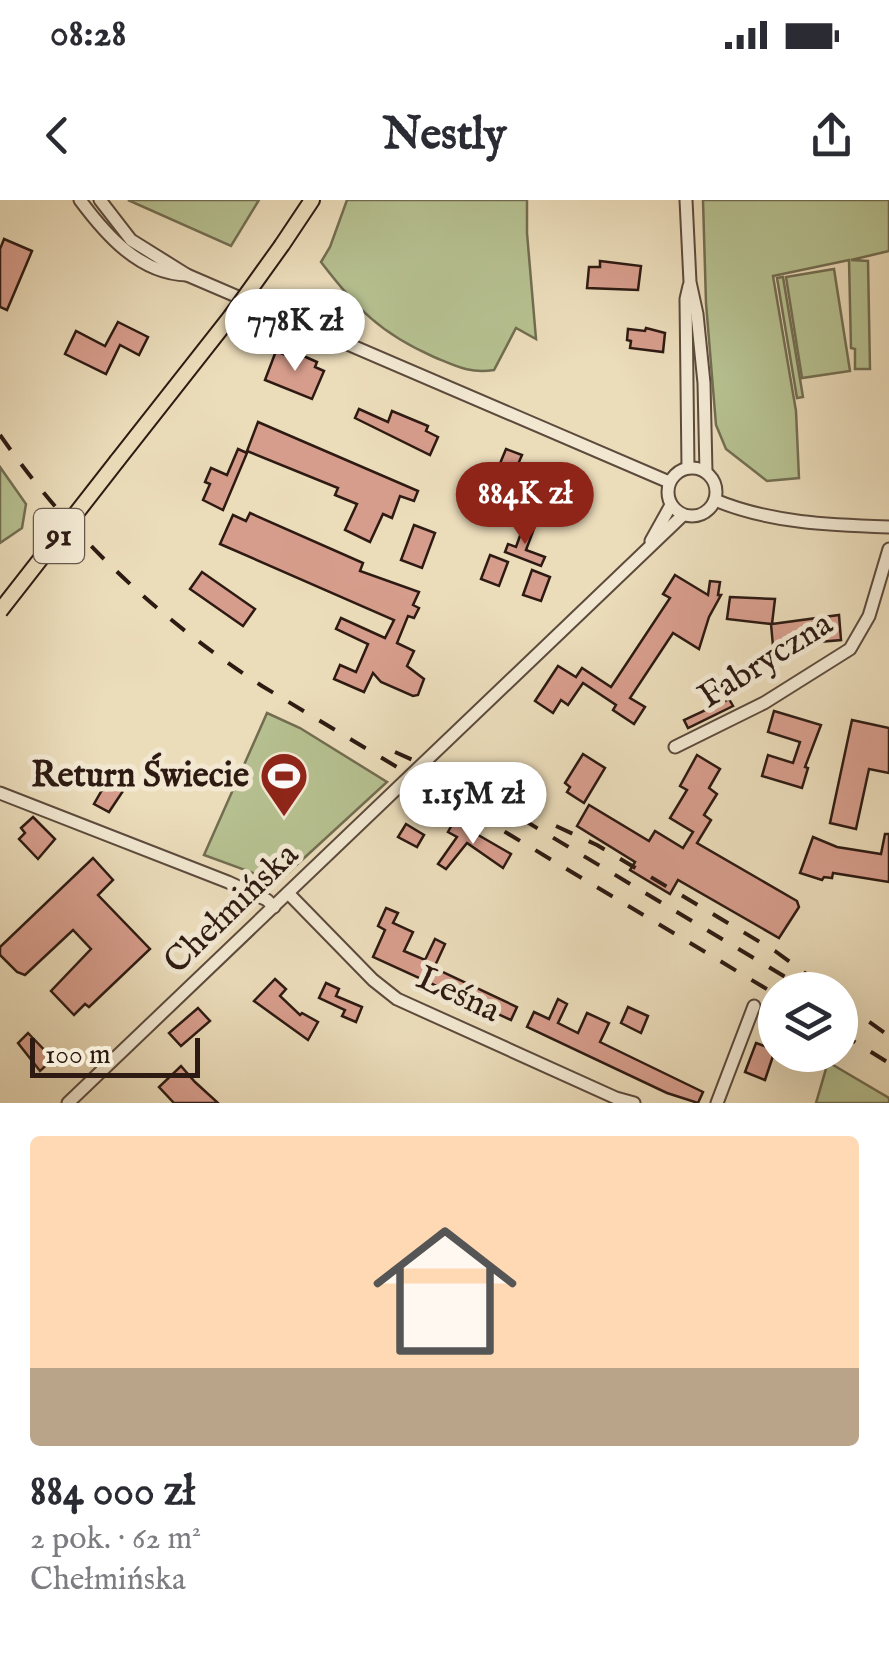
<!DOCTYPE html>
<html lang="pl">
<meta charset="utf-8">
<style>
:root{--surface:#fff;--page:#f2f2f3;--text:#2b2b33;--muted:#7c7c81;--line:#e1e1e2;--accent:#8f2418}
body{margin:0;font-family:"IM FELL English",serif;background:var(--page);color:var(--text);height:100vh;display:flex;flex-direction:column;font-size:38px;white-space:nowrap}
*{box-sizing:border-box;margin:0}
p{font-size:32px;color:var(--muted)}
.icon{flex:none;width:55px;height:55px;fill:none;stroke:currentColor;stroke-width:2;stroke-linecap:round;stroke-linejoin:round}
.map{position:relative;height:903px;overflow:hidden}
.side{display:flex;flex-direction:column;background:var(--surface);flex:1}
.side>*{flex:none}
.controls{position:absolute;left:758px;top:772px;display:grid;gap:20px}
.controls a{display:grid;place-items:center;width:100px;height:100px;border-radius:50%;background:var(--surface);box-shadow:0 10px 40px #0002;font-size:50px}
.scale{position:absolute;left:30px;bottom:25px;width:170px;box-sizing:border-box;padding-left:10px;border:5px solid #2d1a12;border-top:0;font-size:28px;line-height:35px;white-space:nowrap;color:#2d1a12;-webkit-text-stroke:8px #f2e8d2;paint-order:stroke}
.price{position:absolute;translate:-50% -85px;padding:0 22px;border-radius:35px;background:#fff;color:#222;font-size:32px;line-height:65px;filter:drop-shadow(0 2px 5px #0008)}
.price::after{content:'';position:absolute;left:50%;top:60px;width:30px;height:22px;margin-left:-15px;background:inherit;clip-path:polygon(0 0,100% 0,50% 100%)}
.price.selected{background:var(--accent);color:#fff}
ul{padding:0;list-style:none}
li{display:grid;align-content:center;gap:20px;height:530px;padding:0 30px}
li+li{border-top:2px solid var(--line)}
li span{display:grid;place-items:center;height:310px;border-radius:10px;color:#555}
li>.icon{margin-inline-start:auto}
span .icon{width:180px;height:180px;fill:#fffc;stroke-width:1}
li b{font-size:42px}
.status{display:flex;justify-content:space-between;align-items:center;height:70px;padding:0 50px;background:var(--surface);direction:ltr}
.status svg{height:28px;fill:currentColor}
header{display:flex;justify-content:space-between;align-items:center;height:130px;padding:0 30px;background:var(--surface);font-size:45px;font-weight:700}
.map>svg:first-child{display:block}
.green{fill:#b6c090;stroke:#726d51;stroke-width:2.5}
.building{fill:#d79d8c;stroke:#2d1a12;stroke-width:2.5}
.lines{fill:none;stroke-linecap:round;stroke-linejoin:round}
.minor-casing{stroke:#5c4a3c;stroke-width:15}
.major-casing{stroke:#2d1a12;stroke-width:18}
.minor{stroke:#f2e8d2;stroke-width:11}
.major{stroke:#ebdcba;stroke-width:14}
.rail{stroke:#2d1a12;stroke-width:4;stroke-dasharray:18 18;stroke-linecap:butt}
.major-bridge-casing{stroke:#2d1a12;stroke-width:18;stroke-linecap:butt}
.major-bridge{stroke:#ebdcba;stroke-width:14}
.labels{text-anchor:middle;dominant-baseline:central;stroke-width:10;stroke-linejoin:round;paint-order:stroke}
.shield{fill:#f2e8d2;stroke:#68584c;stroke-width:2.5}
.shield-label{font-size:32px;font-weight:bold;fill:#2d1a12}
.street-label{font-size:35px;fill:#2d1a12;stroke:#f2e8d2}
.poi-label{font-size:35px;font-weight:bold;fill:#2d1a12;stroke:#f2e8d2;text-anchor:end}
</style>
<div class="status"><b>08:28</b><svg viewBox="0 0 49 12"><path d="M0 12V9h3v3zM5 12V6h3v6zM10 12V3h3v9zM15 12V0h3v12zM26 1h20v11H26zM47 4h2v5h-2z"/></svg></div>
<header><svg class="icon" aria-label="back" viewBox="0 0 24 24"><path d="M15 5l-7 7 7 7"/></svg>Nestly<svg class="icon" aria-label="share" viewBox="0 0 24 24"><path d="M12 15V3M7 8l5-5 5 5M5 13v7h14v-7"/></svg></header>
<div class="map">
<svg width="889" height="903" viewBox="0 0 889 903">
<rect width="100%" height="100%" fill="#ebdcba"/>
<filter id="stains"><feTurbulence type="fractalNoise" baseFrequency=".002" numOctaves="4"/><feColorMatrix values="0 0 0 0 .2 0 0 0 0 .09 0 0 0 0 .02 0 0 0 .5 -.17"/></filter>
<radialGradient id="worn" r=".72"><stop offset=".6" stop-color="#630" stop-opacity="0"/><stop offset="1" stop-color="#630" stop-opacity=".3"/></radialGradient>
<g class="green">
<polygon points="128,0 259,0 231,46"/>
<path d="M347 0H527V33L536 139 516 128 494 170C470 174 456 166 434 157 380 133 357 109 321 62L330 47Z"/>
<polygon points="703,0 889,0 889,51 851,60 868,61 870,169 855,169 855,149 851,148 849,60 773,76 796,211 799,278 767,281 726,249 716,225 706,103"/>
<polygon points="834,69 850,171 802,178 786,77"/>
<polygon points="783,77 803,197 797,198 777,78"/>
<polygon points="0,267 26,304 22,328 0,343"/>
<polygon points="267,513 300,528 387,582 278,682 204,655"/>
<polygon points="828,862 889,898 889,903 816,903"/>
</g>
<g class="building">
<polygon points="4,39 32,51 7,110 0,107 0,49"/>
<polygon points="600,61 641,66 638,90 587,88 589,67 600,67"/>
<polygon points="118,122 148,137 139,155 120,145 106,174 65,154 76,131 105,146"/>
<polygon points="646,128 665,133 663,152 630,148 631,141 627,140 628,129 645,131"/>
<polygon points="290,150 317,162 315,167 324,171 312,199 265,180 276,151 288,156"/>
<polygon points="359,209 388,222 392,211 428,226 426,231 438,237 430,255 355,218"/>
<polygon points="258,222 418,291 414,301 400,296 392,318 383,314 370,342 345,330 357,304 335,295 338,288 247,251"/>
<polygon points="238,249 247,253 223,310 203,300 210,284 205,282 211,268 227,275"/>
<polygon points="506,249 522,255 506,292 514,295 506,308 496,303 497,299 493,298 503,276 496,273"/>
<polygon points="537,274 555,282 546,304 527,296"/>
<polygon points="250,313 363,363 360,371 419,392 413,405 419,408 414,418 408,416 397,443 414,451 407,466 424,479 418,495 413,496 381,482 373,473 364,492 334,479 340,465 356,472 368,444 336,429 341,418 385,438 394,420 220,344 233,315 246,321"/>
<polygon points="525,322 535,326 526,350 545,357 541,366 505,352 508,344 516,347"/>
<polygon points="414,325 435,333 422,368 401,360"/>
<polygon points="490,355 508,362 499,386 481,379"/>
<polygon points="532,370 550,377 541,401 523,395"/>
<polygon points="202,372 255,409 243,426 190,389"/>
<polygon points="675,375 708,395 710,381 720,382 718,395 721,395 709,417 699,449 673,433 630,498 645,507 634,524 613,510 616,505 583,483 568,505 561,500 553,513 535,501 558,466 576,477 582,468 611,487 670,398 663,394"/>
<polygon points="730,397 775,399 772,424 839,415 841,440 773,446 771,424 727,419"/>
<polygon points="729,499 733,506 688,528 684,520"/>
<polygon points="774,511 821,525 805,567 808,568 802,588 762,576 768,555 793,563 800,542 768,532"/>
<polygon points="852,520 889,528 889,573 869,569 856,629 830,623"/>
<polygon points="583,554 605,568 584,603 567,592 570,587 565,583"/>
<polygon points="697,555 720,569 709,588 717,594 704,615 711,620 697,643 797,701 799,707 779,738 678,680 670,694 630,670 635,662 577,626 589,605 649,641 655,631 683,648 693,632 670,618 687,590 680,586"/>
<polygon points="114,569 131,579 109,612 94,604"/>
<polygon points="33,617 55,639 38,659 19,639 25,633 21,628"/>
<polygon points="454,621 511,654 503,668 467,643 446,669 438,664 457,637 448,632"/>
<polygon points="406,624 424,635 417,647 398,637"/>
<polygon points="885,634 889,634 889,682 833,673 832,678 824,677 822,680 800,673 813,637 837,647 881,654"/>
<polygon points="93,658 113,680 98,695 150,749 89,807 85,804 74,815 51,791 91,749 73,730 25,775 17,772 0,755 0,747"/>
<polygon points="386,708 398,713 393,723 413,732 404,751 425,760 435,739 445,744 434,768 517,807 511,820 373,757 385,730 378,726"/>
<polygon points="275,779 286,789 280,796 300,815 302,813 318,822 308,840 254,801"/>
<polygon points="326,783 339,789 336,796 362,807 356,822 342,816 345,810 319,798"/>
<polygon points="558,799 567,804 558,823 578,833 587,813 609,823 600,842 703,892 698,903 667,893 527,827 534,812 549,819"/>
<polygon points="628,807 648,816 641,833 621,823"/>
<polygon points="198,808 210,821 181,846 169,833"/>
<polygon points="28,833 53,859 40,871 18,843"/>
<polygon points="756,843 775,850 765,880 745,872"/>
<polygon points="181,866 195,882 218,903 174,903 159,887"/>
</g>
<g class="lines">
<g class="minor-casing">
<g id="minor">
<path d="M80 0C106 35 140 74 187 75"/>
<polyline points="100,0 131,40 187,75 669,282"/>
<polyline points="686,0 690,82 697,114 704,183 706,272"/>
<circle cx="692" cy="292" r="24"/>
<polyline points="688,268 686,99 689,86"/>
<path d="M715 300C770 323 830 325 889 327"/>
<polyline points="651,341 671,305"/>
<polyline points="675,547 764,503 850,449 869,416 889,349"/>
<polyline points="0,593 228,682 267,700 274,707"/>
<polyline points="288,693 373,780 397,799 616,898 634,903"/>
<polyline points="68,903 683,315"/>
<polyline points="717,903 754,806"/>
</g>
</g>
<g class="major-casing">
<g id="major">
<polyline points="282,45 312,0"/>
<polyline points="117,261 231,116"/>
</g>
</g>
<use href="#minor" class="minor"/>
<use href="#major" class="major"/>
<g class="rail">
<path d="M0 235C72 338 158 418 262 486L775 794"/>
<polyline points="395,552 457,580 807,790"/>
<polyline points="556,626 597,645 775,751 828,790"/>
<polyline points="840,801 889,836"/>
<polyline points="840,833 889,863"/>
</g>
<g class="major-bridge-casing">
<g id="major-bridge">
<polyline points="231,116 282,45"/>
<polyline points="0,411 117,261"/>
</g>
</g>
<use href="#major-bridge" class="major-bridge"/>
</g>
<defs>
<g id="stadium-pin" transform="scale(2.5)"><path d="M0 17L-7.5 6A9.5 9.5 0 1 1 7.5 6Z" fill="#8f2418" stroke="#f2e8d2"/><path d="M0-5a6.5 5 0 1 0 0 10a6.5 5 0 1 0 0-10ZM-3.5-1.8h7v3.6h-7Z" fill="#fff"/></g>
</defs>
<g fill-rule="evenodd">
<use href="#stadium-pin" x="284" y="576"/>
</g>
<g class="labels">
<rect class="shield" x="34" y="309" width="50" height="54" rx="8"/>
<g class="shield-label">
<text x="59" y="336">91</text>
</g>
<g class="street-label">
<text transform="translate(766 461) rotate(-32)">Fabryczna</text>
<text transform="translate(232 709) rotate(-44)">Chełmińska</text>
<text transform="translate(458 795) rotate(25)">Leśna</text>
</g>
<g class="poi-label">
<text x="249" y="576">Return Świecie</text>
</g>
</g>
<rect width="100%" height="100%" filter="url(#stains)"/>
<rect width="100%" height="100%" fill="url(#worn)"/>
</svg>
<div class="controls">
<a><svg class="icon" aria-label="layers" viewBox="0 0 24 24"><path d="M12 4l9 5-9 5-9-5zM3 14l9 5 9-5"/></svg></a>
</div>
<div class="scale">100 m</div>
<b class="price" style="left:295px;top:174px">778K zł</b>
<b class="price selected" style="left:525px;top:347px">884K zł</b>
<b class="price" style="left:473px;top:647px">1.15M zł</b>
</div>
<section class="side">
<ul>
<li><span style="background:linear-gradient(#ffd9b3 75%,#b9a48a 0)"><svg class="icon" aria-label="home" viewBox="0 0 24 24"><path d="M3 11l9-7 9 7M6 9v11h12V9"/></svg></span><div><b>884 000 zł</b><p>2 pok. · 62 m²</p><p>Chełmińska</p></div></li>
</ul>
</section>
